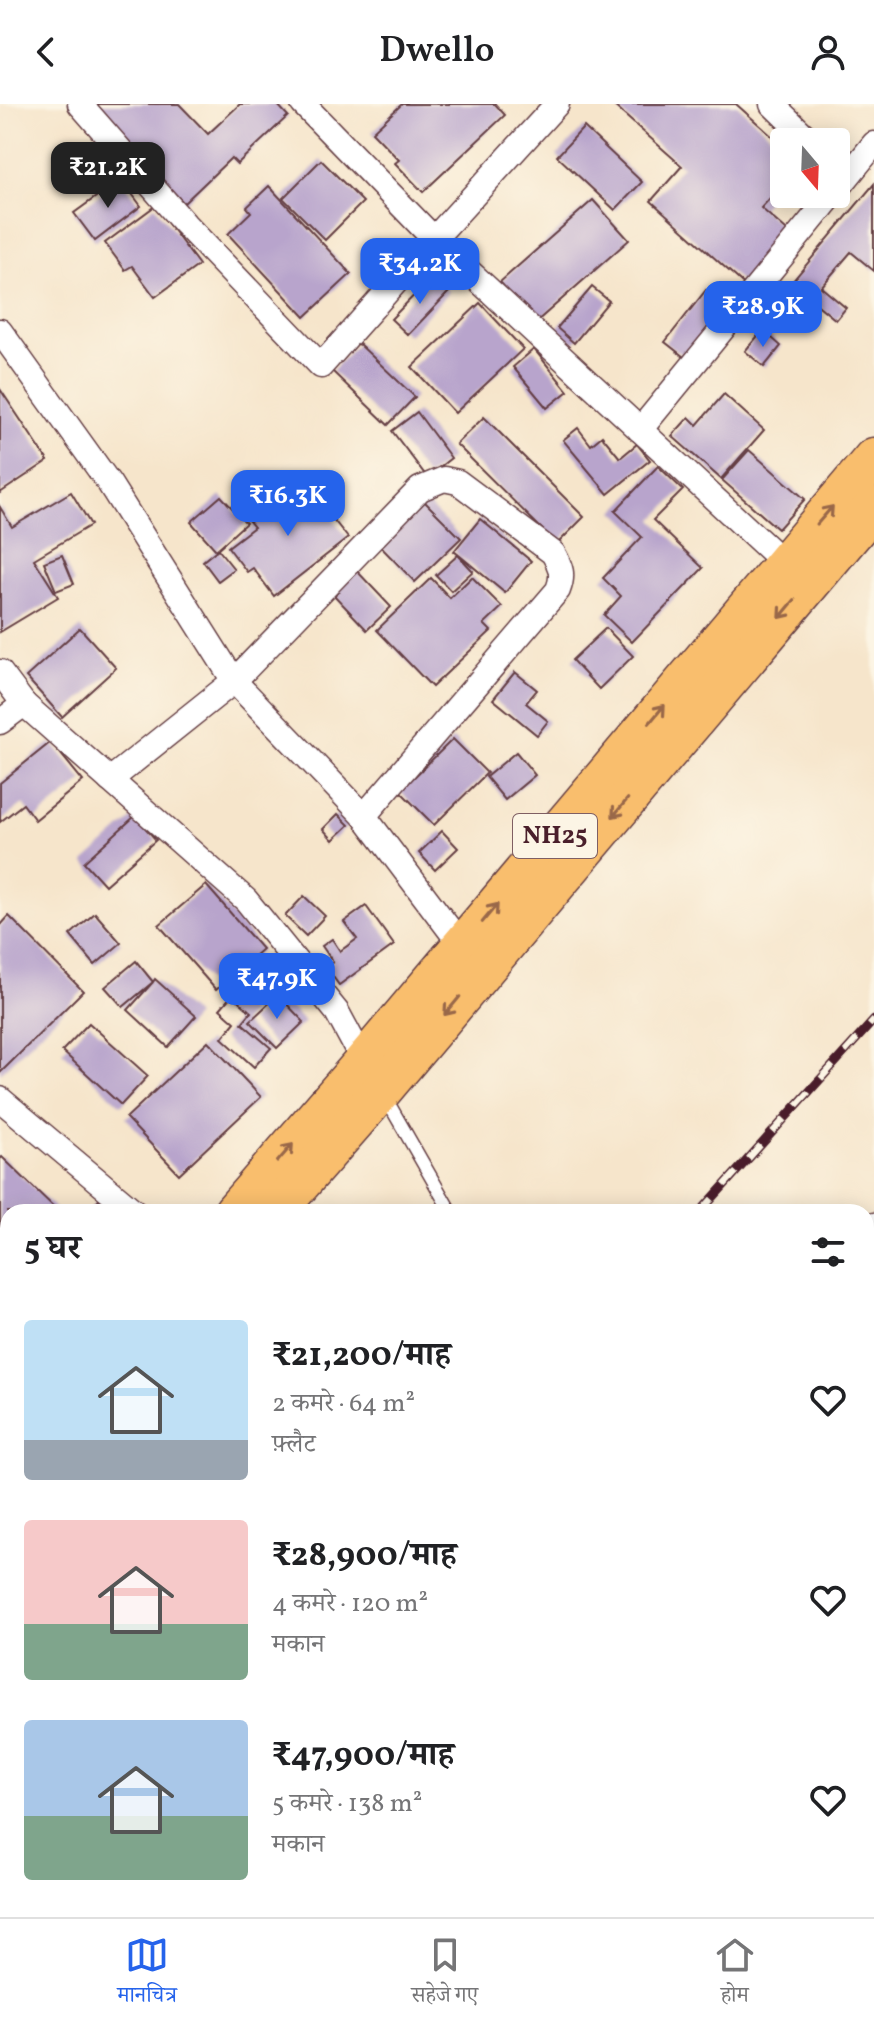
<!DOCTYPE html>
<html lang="hi">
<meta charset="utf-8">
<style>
:root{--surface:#fff;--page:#f6f6f6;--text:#202124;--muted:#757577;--line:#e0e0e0;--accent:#2563eb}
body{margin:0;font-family:Vollkorn,"Noto Serif Devanagari",serif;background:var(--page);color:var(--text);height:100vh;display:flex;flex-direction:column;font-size:30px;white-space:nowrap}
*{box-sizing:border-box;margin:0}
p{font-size:26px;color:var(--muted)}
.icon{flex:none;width:44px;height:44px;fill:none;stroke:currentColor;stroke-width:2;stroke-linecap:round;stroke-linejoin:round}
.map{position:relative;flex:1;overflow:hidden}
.sheet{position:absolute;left:0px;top:1100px;width:874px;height:714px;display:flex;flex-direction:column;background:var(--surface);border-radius:24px 24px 0 0;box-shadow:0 4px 20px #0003}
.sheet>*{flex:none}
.needle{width:52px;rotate:161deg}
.fabs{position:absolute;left:770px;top:24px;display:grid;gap:16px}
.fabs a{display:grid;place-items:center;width:80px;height:80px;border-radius:8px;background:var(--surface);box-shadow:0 4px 20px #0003;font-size:40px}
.price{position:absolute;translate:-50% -68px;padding:0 18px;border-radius:16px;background:var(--accent);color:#fff;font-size:26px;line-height:52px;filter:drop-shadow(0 2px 4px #0008)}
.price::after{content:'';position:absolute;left:50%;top:48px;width:24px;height:18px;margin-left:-12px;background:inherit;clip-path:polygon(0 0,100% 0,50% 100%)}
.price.active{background:#222;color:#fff}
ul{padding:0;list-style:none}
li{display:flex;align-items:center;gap:24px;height:200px;padding:0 24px}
li span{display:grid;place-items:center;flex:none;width:224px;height:160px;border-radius:8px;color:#555}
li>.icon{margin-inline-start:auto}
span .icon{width:96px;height:96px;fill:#fffc;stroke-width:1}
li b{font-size:34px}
h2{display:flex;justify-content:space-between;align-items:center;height:96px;padding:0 24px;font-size:34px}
header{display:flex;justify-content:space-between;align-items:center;height:104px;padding:0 24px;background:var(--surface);font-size:36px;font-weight:600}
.menu{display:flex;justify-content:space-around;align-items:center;height:112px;border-top:2px solid var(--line);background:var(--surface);font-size:22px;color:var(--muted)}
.menu a{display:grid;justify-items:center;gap:4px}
.menu .active{color:var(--accent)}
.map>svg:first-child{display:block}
.building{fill:#b8a4cc}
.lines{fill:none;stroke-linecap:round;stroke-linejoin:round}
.service-casing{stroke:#643d43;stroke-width:15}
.minor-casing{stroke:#643d43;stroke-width:27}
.primary-casing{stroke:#643d43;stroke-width:43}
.service{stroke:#fff;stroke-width:12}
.minor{stroke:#fff;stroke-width:24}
.primary{stroke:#f9be6d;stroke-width:40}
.rail-casing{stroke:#4a1f2b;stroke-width:9}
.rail{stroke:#fcf5e5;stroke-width:6;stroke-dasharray:18;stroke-linecap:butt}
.oneway{stroke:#996749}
.labels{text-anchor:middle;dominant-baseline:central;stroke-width:7;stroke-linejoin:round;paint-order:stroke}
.shield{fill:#fcf5e5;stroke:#7f5f63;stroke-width:2}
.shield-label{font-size:26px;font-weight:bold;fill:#4a1f2b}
</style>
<header><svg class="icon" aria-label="back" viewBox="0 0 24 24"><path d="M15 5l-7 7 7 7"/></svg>Dwello<svg class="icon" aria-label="person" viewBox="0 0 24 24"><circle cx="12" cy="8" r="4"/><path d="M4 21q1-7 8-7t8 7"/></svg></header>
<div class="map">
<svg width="874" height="1813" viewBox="0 0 874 1813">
<rect width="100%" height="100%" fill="#fcf5e5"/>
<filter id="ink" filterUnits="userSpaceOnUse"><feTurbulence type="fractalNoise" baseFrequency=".0125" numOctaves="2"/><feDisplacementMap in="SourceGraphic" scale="16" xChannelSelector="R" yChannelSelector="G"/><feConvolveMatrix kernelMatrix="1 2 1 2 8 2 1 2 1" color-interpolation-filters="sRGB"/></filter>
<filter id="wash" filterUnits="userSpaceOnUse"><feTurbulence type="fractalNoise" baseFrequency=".006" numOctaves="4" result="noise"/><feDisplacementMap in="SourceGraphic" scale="32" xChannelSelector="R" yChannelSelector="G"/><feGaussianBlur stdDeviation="1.8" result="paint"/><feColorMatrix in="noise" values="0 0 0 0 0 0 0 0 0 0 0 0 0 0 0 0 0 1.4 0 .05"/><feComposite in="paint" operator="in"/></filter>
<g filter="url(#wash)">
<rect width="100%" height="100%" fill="#f6e5cb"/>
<g id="blocks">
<g class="building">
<polygon points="88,0 179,0 208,30 240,0 277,0 288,12 237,60 231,54 184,99"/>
<polygon points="402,0 495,0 505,11 423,88 395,59 399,56 372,28"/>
<polygon points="612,0 736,0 784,43 784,79 761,104 794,133 748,184 651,97 682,62"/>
<polygon points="584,23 642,78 615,106 557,52"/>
<polygon points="321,56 363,98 325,136 283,94"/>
<polygon points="121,75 141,102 95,137 74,109"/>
<polygon points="874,80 874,167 851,148 821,183 846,204 836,216 791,179"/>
<polygon points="269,82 351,170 305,213 228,130 251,108 247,103"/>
<polygon points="593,96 629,136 536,218 500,178"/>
<polygon points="155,102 199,161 155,193 132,162 125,166 105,139"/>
<polygon points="433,172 449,188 408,231 391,215"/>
<polygon points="592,183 609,197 574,239 557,224"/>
<polygon points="706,186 734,207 693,260 665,238"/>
<polygon points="480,199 523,245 455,309 412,263"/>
<polygon points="763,226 781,242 764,263 745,247"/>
<polygon points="358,239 415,293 388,321 332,267"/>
<polygon points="534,245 568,287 547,304 513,263"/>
<polygon points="0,285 48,357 0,389"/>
<polygon points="724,290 764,326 721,375 672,332 689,313 697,321"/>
<polygon points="417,308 451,354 427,373 392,327"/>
<polygon points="484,313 584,413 557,440 456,340"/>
<polygon points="578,324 591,341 602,332 620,354 637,340 650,356 608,390 563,336"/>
<polygon points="749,346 805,395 778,425 722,376"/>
<polygon points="658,362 683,386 653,416 703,464 632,538 604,511 621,492 603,474 642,433 615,407"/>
<polygon points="301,375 348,434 274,492 253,464 247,468 228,443 254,423 248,416"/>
<polygon points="71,388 91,421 34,455 58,493 0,528 0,403 12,423"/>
<polygon points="221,392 246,419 216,446 191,418"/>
<polygon points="421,394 461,434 415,478 376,438"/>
<polygon points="480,415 531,457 505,489 454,447"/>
<polygon points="218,445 234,465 218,477 203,457"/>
<polygon points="62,451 74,480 56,487 44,458"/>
<polygon points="458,451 473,467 451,487 436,471"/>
<polygon points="356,466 391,503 367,526 332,489"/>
<polygon points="472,473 502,503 484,520 491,527 432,583 377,526 431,474 450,494"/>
<polygon points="80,524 116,564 62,613 26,573"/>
<polygon points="606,524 633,552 599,585 572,556"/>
<polygon points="515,568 537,586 526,599 548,617 537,631 493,595"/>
<polygon points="453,635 487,669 434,721 400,687"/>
<polygon points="51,638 83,677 35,716 23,700 0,718 0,679"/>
<polygon points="516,648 535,671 505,696 486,673"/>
<polygon points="338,710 349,721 333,736 323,725"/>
<polygon points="135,712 156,736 105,781 84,758"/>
<polygon points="442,727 458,744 435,766 419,749"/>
<polygon points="206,781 262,845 216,886 159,821"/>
<polygon points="304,792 325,812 306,832 285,812"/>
<polygon points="366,802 394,841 339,881 326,863 333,858 322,842 332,835 340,847 357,835 344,818"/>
<polygon points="95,809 121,839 95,861 70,831"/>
<polygon points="9,812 83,887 0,969 0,822"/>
<polygon points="136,857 153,878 155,875 196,912 168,943 128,906 153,878 123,903 105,883"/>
<polygon points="232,891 251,908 242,919 271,944 254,963 222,934 235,918 220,905"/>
<polygon points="278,891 304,918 277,944 250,917"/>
<polygon points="89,919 148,972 121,1001 62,947"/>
<polygon points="208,937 261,993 179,1070 126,1014"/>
<polygon points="2,1053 59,1108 8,1108 8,1165 0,1157 0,1055"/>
<polygon points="99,1095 114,1108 88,1108"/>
</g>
</g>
</g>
<g filter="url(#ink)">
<use href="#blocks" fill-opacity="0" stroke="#643d43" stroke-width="2"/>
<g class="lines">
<g class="service-casing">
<polyline id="service" points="385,993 451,1108"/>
</g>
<g class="minor-casing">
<g id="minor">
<polyline points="80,0 185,120 321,262 434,135 784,459"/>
<polyline points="303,0 434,135 557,0"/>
<polyline points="772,0 811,38"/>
<polyline points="836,87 874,40"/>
<polyline points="0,227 109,379 234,577 364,712 462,842"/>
<polyline points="640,326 833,90"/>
<polyline points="0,568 24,600"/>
<polyline points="0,618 24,600 246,796 337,908 364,958"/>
<path d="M110 676 234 577 420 385 444 375 458 378 553 449C561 463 564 471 558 486L364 712"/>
<polyline points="0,995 135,1108"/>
<polyline points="866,1130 874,1121"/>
<polyline points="866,1263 874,1270"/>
<polyline points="866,1506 874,1519"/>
<polyline points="866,1711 874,1706"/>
<polyline points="866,1804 872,1813"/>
<polyline points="303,1806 311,1813"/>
<polyline points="562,1806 567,1813"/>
<polyline points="192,1813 199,1806"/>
<polyline points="702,1813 713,1806"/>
</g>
</g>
<g class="primary-casing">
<g id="primary">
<polyline points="234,1108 364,958 874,354"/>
<polyline points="275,1108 381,987 874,403"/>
<polyline points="0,1378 8,1369"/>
<polyline points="0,1427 8,1418"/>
</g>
</g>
<use href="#service" class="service"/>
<use href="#minor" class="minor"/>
<use href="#primary" class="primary"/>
<g class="rail-casing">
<g id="rail">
<polyline points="700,1108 874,916"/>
<polyline points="60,1813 67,1806"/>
</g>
</g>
<use href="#rail" class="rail"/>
</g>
<defs><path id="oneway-shaft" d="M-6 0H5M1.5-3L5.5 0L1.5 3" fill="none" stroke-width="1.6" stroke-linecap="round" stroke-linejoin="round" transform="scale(2)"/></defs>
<g class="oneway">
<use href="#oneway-shaft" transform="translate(825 411) rotate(-49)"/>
<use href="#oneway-shaft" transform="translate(787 505) rotate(130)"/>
<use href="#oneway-shaft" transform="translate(657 610) rotate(-50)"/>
<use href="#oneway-shaft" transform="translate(620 704) rotate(130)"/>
<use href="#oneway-shaft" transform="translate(490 809) rotate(-50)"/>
<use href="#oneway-shaft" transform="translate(452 902) rotate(130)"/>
<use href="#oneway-shaft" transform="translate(285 1049) rotate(-49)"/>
</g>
</g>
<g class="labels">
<rect class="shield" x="513" y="710" width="84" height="44" rx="6"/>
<g class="shield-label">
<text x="555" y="732">NH25</text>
</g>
</g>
</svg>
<div class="fabs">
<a><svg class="needle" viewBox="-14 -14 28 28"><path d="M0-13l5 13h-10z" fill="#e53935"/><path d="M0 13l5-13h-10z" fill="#757577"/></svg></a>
</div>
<b class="price active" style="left:108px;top:106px">₹21.2K</b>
<b class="price" style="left:420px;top:202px">₹34.2K</b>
<b class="price" style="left:763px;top:245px">₹28.9K</b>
<b class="price" style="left:288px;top:434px">₹16.3K</b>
<b class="price" style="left:277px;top:917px">₹47.9K</b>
<section class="sheet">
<h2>5 घर<svg class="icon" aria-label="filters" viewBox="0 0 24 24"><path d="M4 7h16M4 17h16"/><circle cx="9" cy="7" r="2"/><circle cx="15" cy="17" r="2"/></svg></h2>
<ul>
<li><span style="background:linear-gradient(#bfe0f5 75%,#9aa5b1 0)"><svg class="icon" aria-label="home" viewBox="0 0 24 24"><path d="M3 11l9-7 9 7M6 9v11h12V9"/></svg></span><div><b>₹21,200/माह</b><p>2 कमरे · 64 m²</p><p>फ़्लैट</p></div><svg class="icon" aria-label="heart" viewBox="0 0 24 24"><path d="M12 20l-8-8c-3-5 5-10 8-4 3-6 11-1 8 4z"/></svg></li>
<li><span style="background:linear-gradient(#f6c9c9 65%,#7fa58c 0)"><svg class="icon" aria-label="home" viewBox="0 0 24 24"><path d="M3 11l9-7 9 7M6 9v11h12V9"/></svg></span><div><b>₹28,900/माह</b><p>4 कमरे · 120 m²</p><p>मकान</p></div><svg class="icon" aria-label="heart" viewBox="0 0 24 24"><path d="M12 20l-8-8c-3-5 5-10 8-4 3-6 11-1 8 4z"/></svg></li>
<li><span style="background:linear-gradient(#a9c7e8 60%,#7fa58c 0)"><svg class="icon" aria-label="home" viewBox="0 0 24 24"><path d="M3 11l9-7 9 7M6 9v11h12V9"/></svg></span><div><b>₹47,900/माह</b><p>5 कमरे · 138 m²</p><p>मकान</p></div><svg class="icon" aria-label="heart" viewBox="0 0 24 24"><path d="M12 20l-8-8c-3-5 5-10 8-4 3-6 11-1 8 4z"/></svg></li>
</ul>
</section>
</div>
<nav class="menu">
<a class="active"><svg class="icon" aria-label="map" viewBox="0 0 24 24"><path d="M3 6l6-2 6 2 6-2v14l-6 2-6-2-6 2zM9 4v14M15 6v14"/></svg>मानचित्र</a>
<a><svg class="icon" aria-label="saved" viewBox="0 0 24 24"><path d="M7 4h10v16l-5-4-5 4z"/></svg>सहेजे गए</a>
<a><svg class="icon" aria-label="home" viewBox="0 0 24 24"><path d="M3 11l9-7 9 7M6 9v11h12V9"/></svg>होम</a>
</nav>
